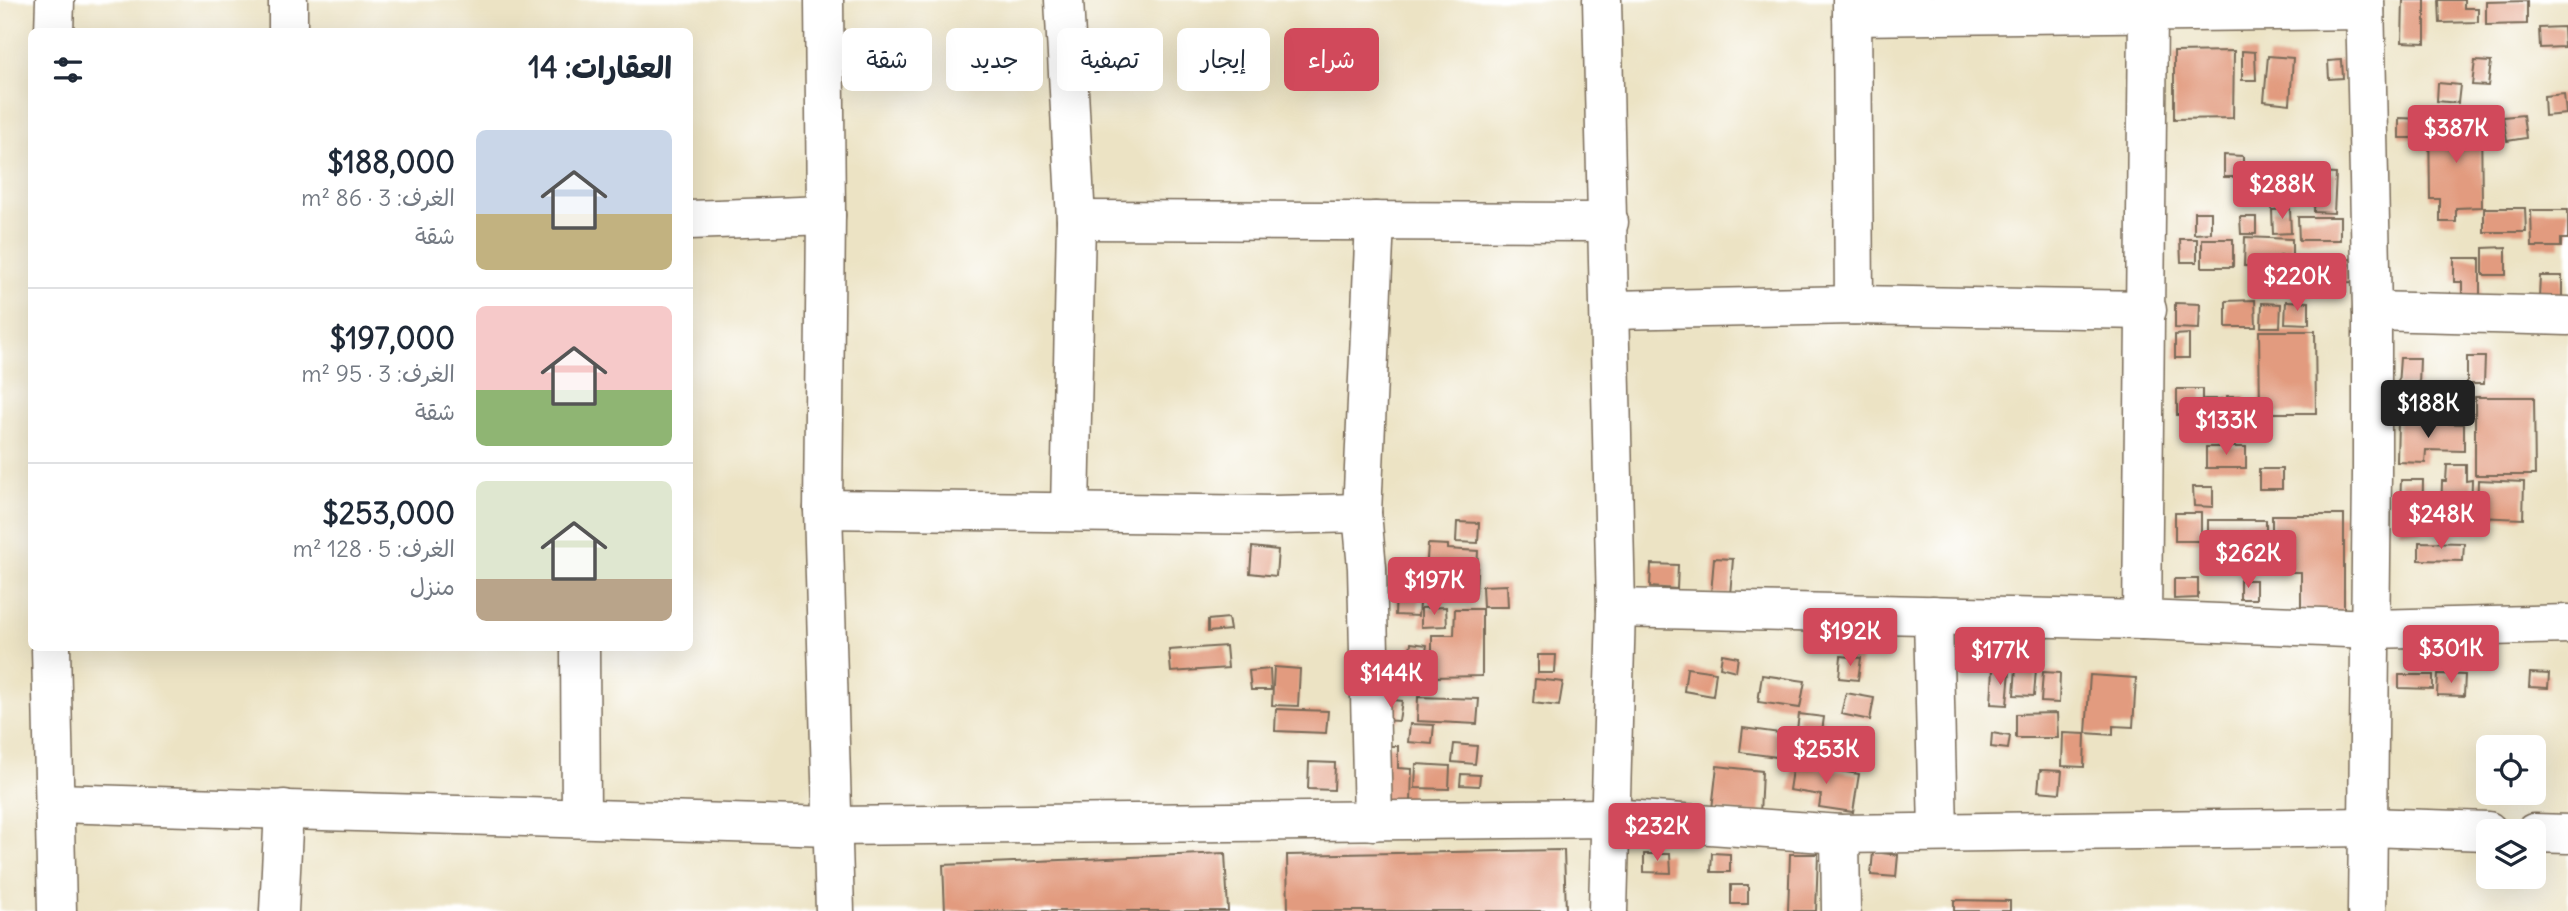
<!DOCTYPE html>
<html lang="ar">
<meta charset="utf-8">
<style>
:root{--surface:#fff;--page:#f6f6f7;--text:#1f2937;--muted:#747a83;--line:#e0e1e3;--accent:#d1495b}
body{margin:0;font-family:Delius,"Playpen Sans Arabic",sans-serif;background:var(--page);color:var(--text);direction:rtl;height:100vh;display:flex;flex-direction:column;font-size:26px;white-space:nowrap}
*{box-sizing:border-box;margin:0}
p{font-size:23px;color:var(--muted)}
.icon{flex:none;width:38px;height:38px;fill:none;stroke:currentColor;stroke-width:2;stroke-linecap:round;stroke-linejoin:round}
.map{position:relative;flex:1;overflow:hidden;direction:ltr}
.panel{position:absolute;left:28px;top:28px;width:665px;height:623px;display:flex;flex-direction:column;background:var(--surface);border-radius:10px;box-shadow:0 7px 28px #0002;direction:rtl}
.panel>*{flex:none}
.top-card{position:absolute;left:714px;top:28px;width:665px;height:63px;direction:rtl;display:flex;gap:14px}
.buttons{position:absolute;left:2476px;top:735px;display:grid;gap:14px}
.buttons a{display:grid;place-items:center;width:70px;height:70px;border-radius:10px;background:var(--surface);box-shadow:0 7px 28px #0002;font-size:35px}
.price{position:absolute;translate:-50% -60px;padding:0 16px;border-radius:7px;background:var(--accent);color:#fff;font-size:23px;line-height:46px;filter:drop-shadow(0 2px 4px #0008)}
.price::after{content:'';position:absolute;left:50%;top:42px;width:21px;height:16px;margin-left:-10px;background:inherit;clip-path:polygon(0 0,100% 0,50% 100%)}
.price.selected{background:#222;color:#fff}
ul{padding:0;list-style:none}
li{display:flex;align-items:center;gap:21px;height:175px;padding:0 21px}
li+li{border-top:2px solid var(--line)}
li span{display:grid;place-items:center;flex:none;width:196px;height:140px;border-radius:10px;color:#555}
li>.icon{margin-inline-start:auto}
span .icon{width:84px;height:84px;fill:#fffc;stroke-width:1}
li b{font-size:30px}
h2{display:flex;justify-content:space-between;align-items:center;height:84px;padding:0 21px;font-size:30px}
.tag{padding:0 24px;border-radius:10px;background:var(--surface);box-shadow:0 7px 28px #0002;font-size:24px;line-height:63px}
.tag.selected{background:var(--accent);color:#fff}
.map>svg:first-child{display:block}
.building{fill:#e29b7f}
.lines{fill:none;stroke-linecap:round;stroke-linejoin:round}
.street-casing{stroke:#796b58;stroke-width:41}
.secondary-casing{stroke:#796b58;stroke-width:41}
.street{stroke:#fff;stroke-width:38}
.secondary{stroke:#fff;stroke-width:38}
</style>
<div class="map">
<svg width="2568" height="911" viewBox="0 0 2568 911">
<rect width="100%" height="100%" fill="#fff"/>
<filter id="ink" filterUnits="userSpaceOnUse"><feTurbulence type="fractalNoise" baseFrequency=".0143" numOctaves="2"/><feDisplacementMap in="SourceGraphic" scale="14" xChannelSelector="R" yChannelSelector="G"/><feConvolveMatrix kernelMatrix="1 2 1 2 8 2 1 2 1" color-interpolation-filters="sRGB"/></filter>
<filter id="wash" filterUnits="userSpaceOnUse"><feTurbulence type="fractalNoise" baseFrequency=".00686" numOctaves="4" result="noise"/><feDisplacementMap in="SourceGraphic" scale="28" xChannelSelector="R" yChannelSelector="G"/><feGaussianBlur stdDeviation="1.57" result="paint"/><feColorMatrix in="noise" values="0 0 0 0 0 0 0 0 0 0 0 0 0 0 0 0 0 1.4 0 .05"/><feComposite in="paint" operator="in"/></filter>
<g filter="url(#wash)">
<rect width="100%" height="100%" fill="#ece3c4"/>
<g id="blocks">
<g class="building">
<polygon points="2403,0 2425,0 2425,43 2402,42"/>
<polygon points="2439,0 2464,0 2464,8 2478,8 2478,22 2440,23"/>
<polygon points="2527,1 2527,24 2486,25 2486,2"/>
<polygon points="2563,27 2564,47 2540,48 2539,28"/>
<polygon points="2234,51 2233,118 2174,119 2174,52"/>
<polygon points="2242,51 2255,52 2256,80 2242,80"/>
<polygon points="2268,56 2293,58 2290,104 2264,101"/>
<polygon points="2342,60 2343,78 2329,79 2328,61"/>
<polygon points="2475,61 2491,62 2488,86 2472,85"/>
<polygon points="2438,83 2460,85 2458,103 2437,101"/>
<polygon points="2564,94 2566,114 2545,116 2544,96"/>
<polygon points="2523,115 2526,138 2507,141 2503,117"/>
<polygon points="2399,118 2424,119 2424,138 2399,138"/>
<polygon points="2429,118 2481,118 2482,207 2456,208 2456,222 2440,222 2440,199 2430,199"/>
<polygon points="2224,155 2243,156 2243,177 2224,177"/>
<polygon points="2316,173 2336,174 2334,213 2314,212"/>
<polygon points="2484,208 2525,208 2526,232 2484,232"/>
<polygon points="2290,209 2291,233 2273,234 2272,210"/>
<polygon points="2531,210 2568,210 2568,239 2561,239 2561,247 2532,247"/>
<polygon points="2194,212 2211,212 2211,233 2194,234"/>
<polygon points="2240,217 2256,217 2256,234 2241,234"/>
<polygon points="2298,217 2340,217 2340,240 2299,240"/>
<polygon points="2245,237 2292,239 2292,256 2280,256 2278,295 2256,294 2257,266 2244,266"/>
<polygon points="2180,239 2197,239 2197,262 2181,262"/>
<rect x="2202" y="239" width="31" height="28"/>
<polygon points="2506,247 2506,275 2483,275 2483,248"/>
<polygon points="2454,258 2480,258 2480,298 2462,299 2462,282 2454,282"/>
<polygon points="2358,259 2358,282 2284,283 2284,260"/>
<polygon points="2540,276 2562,276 2562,299 2539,299"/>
<polygon points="2255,300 2256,327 2226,327 2226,301"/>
<polygon points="2286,301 2309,302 2309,324 2285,323"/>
<polygon points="2175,303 2200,304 2199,329 2175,328"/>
<polygon points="2262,303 2281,304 2280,327 2261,327"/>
<polygon points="2259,331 2315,331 2316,413 2260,413"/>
<polygon points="2189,334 2189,358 2175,358 2175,335"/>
<polygon points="2467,357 2485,357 2484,384 2467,384"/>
<polygon points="2400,358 2420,358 2419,386 2398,385"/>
<polygon points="2177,389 2202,389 2202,399 2221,399 2221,415 2177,415"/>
<polygon points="2227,396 2246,396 2246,415 2258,416 2258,437 2226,436"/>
<polygon points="2475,397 2534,397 2535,475 2475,475"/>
<polygon points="2398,422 2464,424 2464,451 2426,450 2425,463 2397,462"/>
<rect x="2206" y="447" width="40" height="21"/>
<polygon points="2447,465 2466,465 2466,481 2472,480 2471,517 2441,516 2442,481 2446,481"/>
<rect x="2259" y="469" width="23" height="20"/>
<polygon points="2401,480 2423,480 2422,532 2399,531"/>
<polygon points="2478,480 2524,482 2523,519 2477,517"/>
<polygon points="2193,487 2213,487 2213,507 2194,506"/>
<rect x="2175" y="513" width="26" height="28"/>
<polygon points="2272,515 2344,515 2344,614 2301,614 2301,572 2278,572 2278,532 2272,532"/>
<polygon points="2208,520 2266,520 2266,537 2274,537 2274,566 2208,567"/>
<polygon points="1457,522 1479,523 1478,543 1456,542"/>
<polygon points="2419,542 2464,543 2463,561 2419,560"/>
<polygon points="1428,544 1448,545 1448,549 1478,551 1476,592 1425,589"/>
<polygon points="1252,547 1278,550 1276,576 1250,573"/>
<polygon points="1714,558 1733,559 1730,595 1711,594"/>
<polygon points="1651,564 1678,565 1677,589 1650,587"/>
<polygon points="2174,579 2198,579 2198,598 2174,599"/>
<rect x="2240" y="580" width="16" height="19"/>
<polygon points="1507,585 1508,607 1483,607 1482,586"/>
<polygon points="1396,590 1420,591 1418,616 1395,615"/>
<polygon points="1446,607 1447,626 1421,627 1421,608"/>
<polygon points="1455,609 1482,609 1482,676 1432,677 1432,635 1454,635"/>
<polygon points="1228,618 1230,630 1208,632 1208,620"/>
<polygon points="1411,643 1427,645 1424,663 1408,661"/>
<polygon points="1226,646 1228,668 1171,672 1169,650"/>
<polygon points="1722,654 1738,657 1736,671 1720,667"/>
<polygon points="1538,655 1556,655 1555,673 1538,673"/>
<polygon points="1841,656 1861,658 1858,680 1839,678"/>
<polygon points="1274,667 1300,669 1298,706 1272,705"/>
<polygon points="1687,668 1716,672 1713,696 1684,691"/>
<polygon points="2016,668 2036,669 2034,696 2014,695"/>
<polygon points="1270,669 1271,690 1251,690 1249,671"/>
<polygon points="1993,669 2010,671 2007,705 1991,704"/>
<polygon points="2043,672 2060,673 2059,703 2041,702"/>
<polygon points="2530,673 2549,674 2548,688 2529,687"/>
<polygon points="2438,674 2465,675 2464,696 2437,695"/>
<polygon points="1762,675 1805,681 1800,708 1758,702"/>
<polygon points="2090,675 2136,678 2133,727 2113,726 2113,735 2086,733"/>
<polygon points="2399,675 2433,675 2433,689 2399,688"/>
<polygon points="1535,679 1563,682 1559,706 1533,703"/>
<polygon points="1846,693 1874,698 1870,720 1841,714"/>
<polygon points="1418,697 1479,699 1477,724 1417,721"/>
<polygon points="1383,699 1402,701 1399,721 1380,720"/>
<polygon points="1276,709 1328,711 1326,733 1275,731"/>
<polygon points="2057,713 2058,738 2016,738 2016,714"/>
<polygon points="1799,714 1824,717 1821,739 1811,738 1807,764 1793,761"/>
<polygon points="1410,724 1434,725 1432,744 1408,742"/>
<polygon points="1743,728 1780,733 1777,757 1740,752"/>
<polygon points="1992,733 2010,736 2008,749 1991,747"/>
<polygon points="2063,733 2085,734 2084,767 2062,766"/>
<polygon points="1454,744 1477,746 1475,764 1452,762"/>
<polygon points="1381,746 1398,746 1398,768 1412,769 1411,804 1380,804"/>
<polygon points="1309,762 1335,763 1334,790 1308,789"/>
<polygon points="1416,764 1450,766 1449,789 1415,788"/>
<polygon points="1793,764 1859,774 1853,812 1819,807 1821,795 1789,790"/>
<polygon points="1717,766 1762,771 1760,815 1712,809"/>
<polygon points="2040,770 2062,771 2060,793 2038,791"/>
<polygon points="1461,774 1480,775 1479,786 1460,785"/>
<polygon points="1564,850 1566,911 1288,911 1287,855"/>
<polygon points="1873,852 1898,855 1896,877 1871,875"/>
<polygon points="1225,853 1228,911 945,911 943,865"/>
<polygon points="1712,853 1730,854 1730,872 1711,872"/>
<polygon points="1644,854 1670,854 1671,873 1644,872"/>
<polygon points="1790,854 1818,854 1816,911 1788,911"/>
<rect x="1731" y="885" width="17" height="19"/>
<polygon points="1954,900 2010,901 2010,911 1954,911"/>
</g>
</g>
</g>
<g filter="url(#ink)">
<use href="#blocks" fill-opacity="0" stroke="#796b58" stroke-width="2"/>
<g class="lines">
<g class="street-casing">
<g id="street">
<polyline points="824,0 826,215 823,509 835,911"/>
<polyline points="1064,0 1076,220 1070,511"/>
<polyline points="1602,0 1616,608 1608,911"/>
<polyline points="1852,0 1854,305"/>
<polyline points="2365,0 2372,311 2372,473 2367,911"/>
<polyline points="1852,16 2365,10"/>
<polyline points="288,32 288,0"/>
<polyline points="690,220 826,215"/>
<polyline points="1076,220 1609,222"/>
<polyline points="1611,310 1854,305 2147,310"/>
<polyline points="2372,311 2568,316"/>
<polyline points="823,509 1273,515 1362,513 1367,568 1373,821"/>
<polyline points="1362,513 1375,221"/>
<polyline points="1616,608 2142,620 2372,629 2568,624"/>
<polyline points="1933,615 1938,832"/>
<polyline points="2142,620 2148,14"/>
<polyline points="580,648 581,818"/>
<polyline points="55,803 832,826 1610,818 1840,834 2368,827 2488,831"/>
<polyline points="2534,833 2568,834"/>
<polyline points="1840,834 1841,911"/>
<polyline points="279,911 284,809"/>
</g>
</g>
<g class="secondary-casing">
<g id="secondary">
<polyline points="54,32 55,0"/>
<polyline points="51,648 57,911"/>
</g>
</g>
<use href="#street" class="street"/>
<use href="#secondary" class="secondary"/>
</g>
</g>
</svg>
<div class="buttons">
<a><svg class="icon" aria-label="locate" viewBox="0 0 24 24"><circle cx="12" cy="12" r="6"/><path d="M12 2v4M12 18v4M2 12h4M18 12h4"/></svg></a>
<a><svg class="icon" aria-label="layers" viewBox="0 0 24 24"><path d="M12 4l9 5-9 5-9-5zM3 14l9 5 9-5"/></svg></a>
</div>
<b class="price" style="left:2456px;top:165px">$387K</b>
<b class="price" style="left:2282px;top:221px">$288K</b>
<b class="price" style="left:2297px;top:313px">$220K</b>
<b class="price selected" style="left:2428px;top:440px">$188K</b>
<b class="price" style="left:2226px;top:457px">$133K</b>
<b class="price" style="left:2441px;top:551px">$248K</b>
<b class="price" style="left:2248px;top:590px">$262K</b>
<b class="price" style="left:1434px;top:617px">$197K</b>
<b class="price" style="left:1850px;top:668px">$192K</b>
<b class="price" style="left:2451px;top:685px">$301K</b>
<b class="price" style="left:2000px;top:687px">$177K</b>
<b class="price" style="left:1391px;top:710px">$144K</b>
<b class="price" style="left:1826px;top:786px">$253K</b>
<b class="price" style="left:1657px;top:863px">$232K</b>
<div class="top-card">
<a class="tag selected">شراء</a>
<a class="tag">إيجار</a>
<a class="tag">تصفية</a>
<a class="tag">جديد</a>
<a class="tag">شقة</a>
</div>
<section class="panel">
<h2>العقارات: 14<svg class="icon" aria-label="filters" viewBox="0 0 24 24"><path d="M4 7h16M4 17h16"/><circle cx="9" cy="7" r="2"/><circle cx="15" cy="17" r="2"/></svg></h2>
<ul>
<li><span style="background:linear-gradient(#c9d6e8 60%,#c2b280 0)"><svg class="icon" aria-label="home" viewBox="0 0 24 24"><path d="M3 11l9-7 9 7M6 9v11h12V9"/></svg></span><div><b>$188,000</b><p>الغرف: 3 · 86 m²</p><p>شقة</p></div></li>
<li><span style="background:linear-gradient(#f6c9c9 60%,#8fb573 0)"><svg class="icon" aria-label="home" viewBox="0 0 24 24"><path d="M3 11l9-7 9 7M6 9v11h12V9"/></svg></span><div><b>$197,000</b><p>الغرف: 3 · 95 m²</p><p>شقة</p></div></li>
<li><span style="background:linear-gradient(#dfe7d0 70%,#b9a48a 0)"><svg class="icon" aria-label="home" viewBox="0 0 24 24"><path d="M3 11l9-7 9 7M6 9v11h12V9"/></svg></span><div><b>$253,000</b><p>الغرف: 5 · 128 m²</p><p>منزل</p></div></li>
</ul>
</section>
</div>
